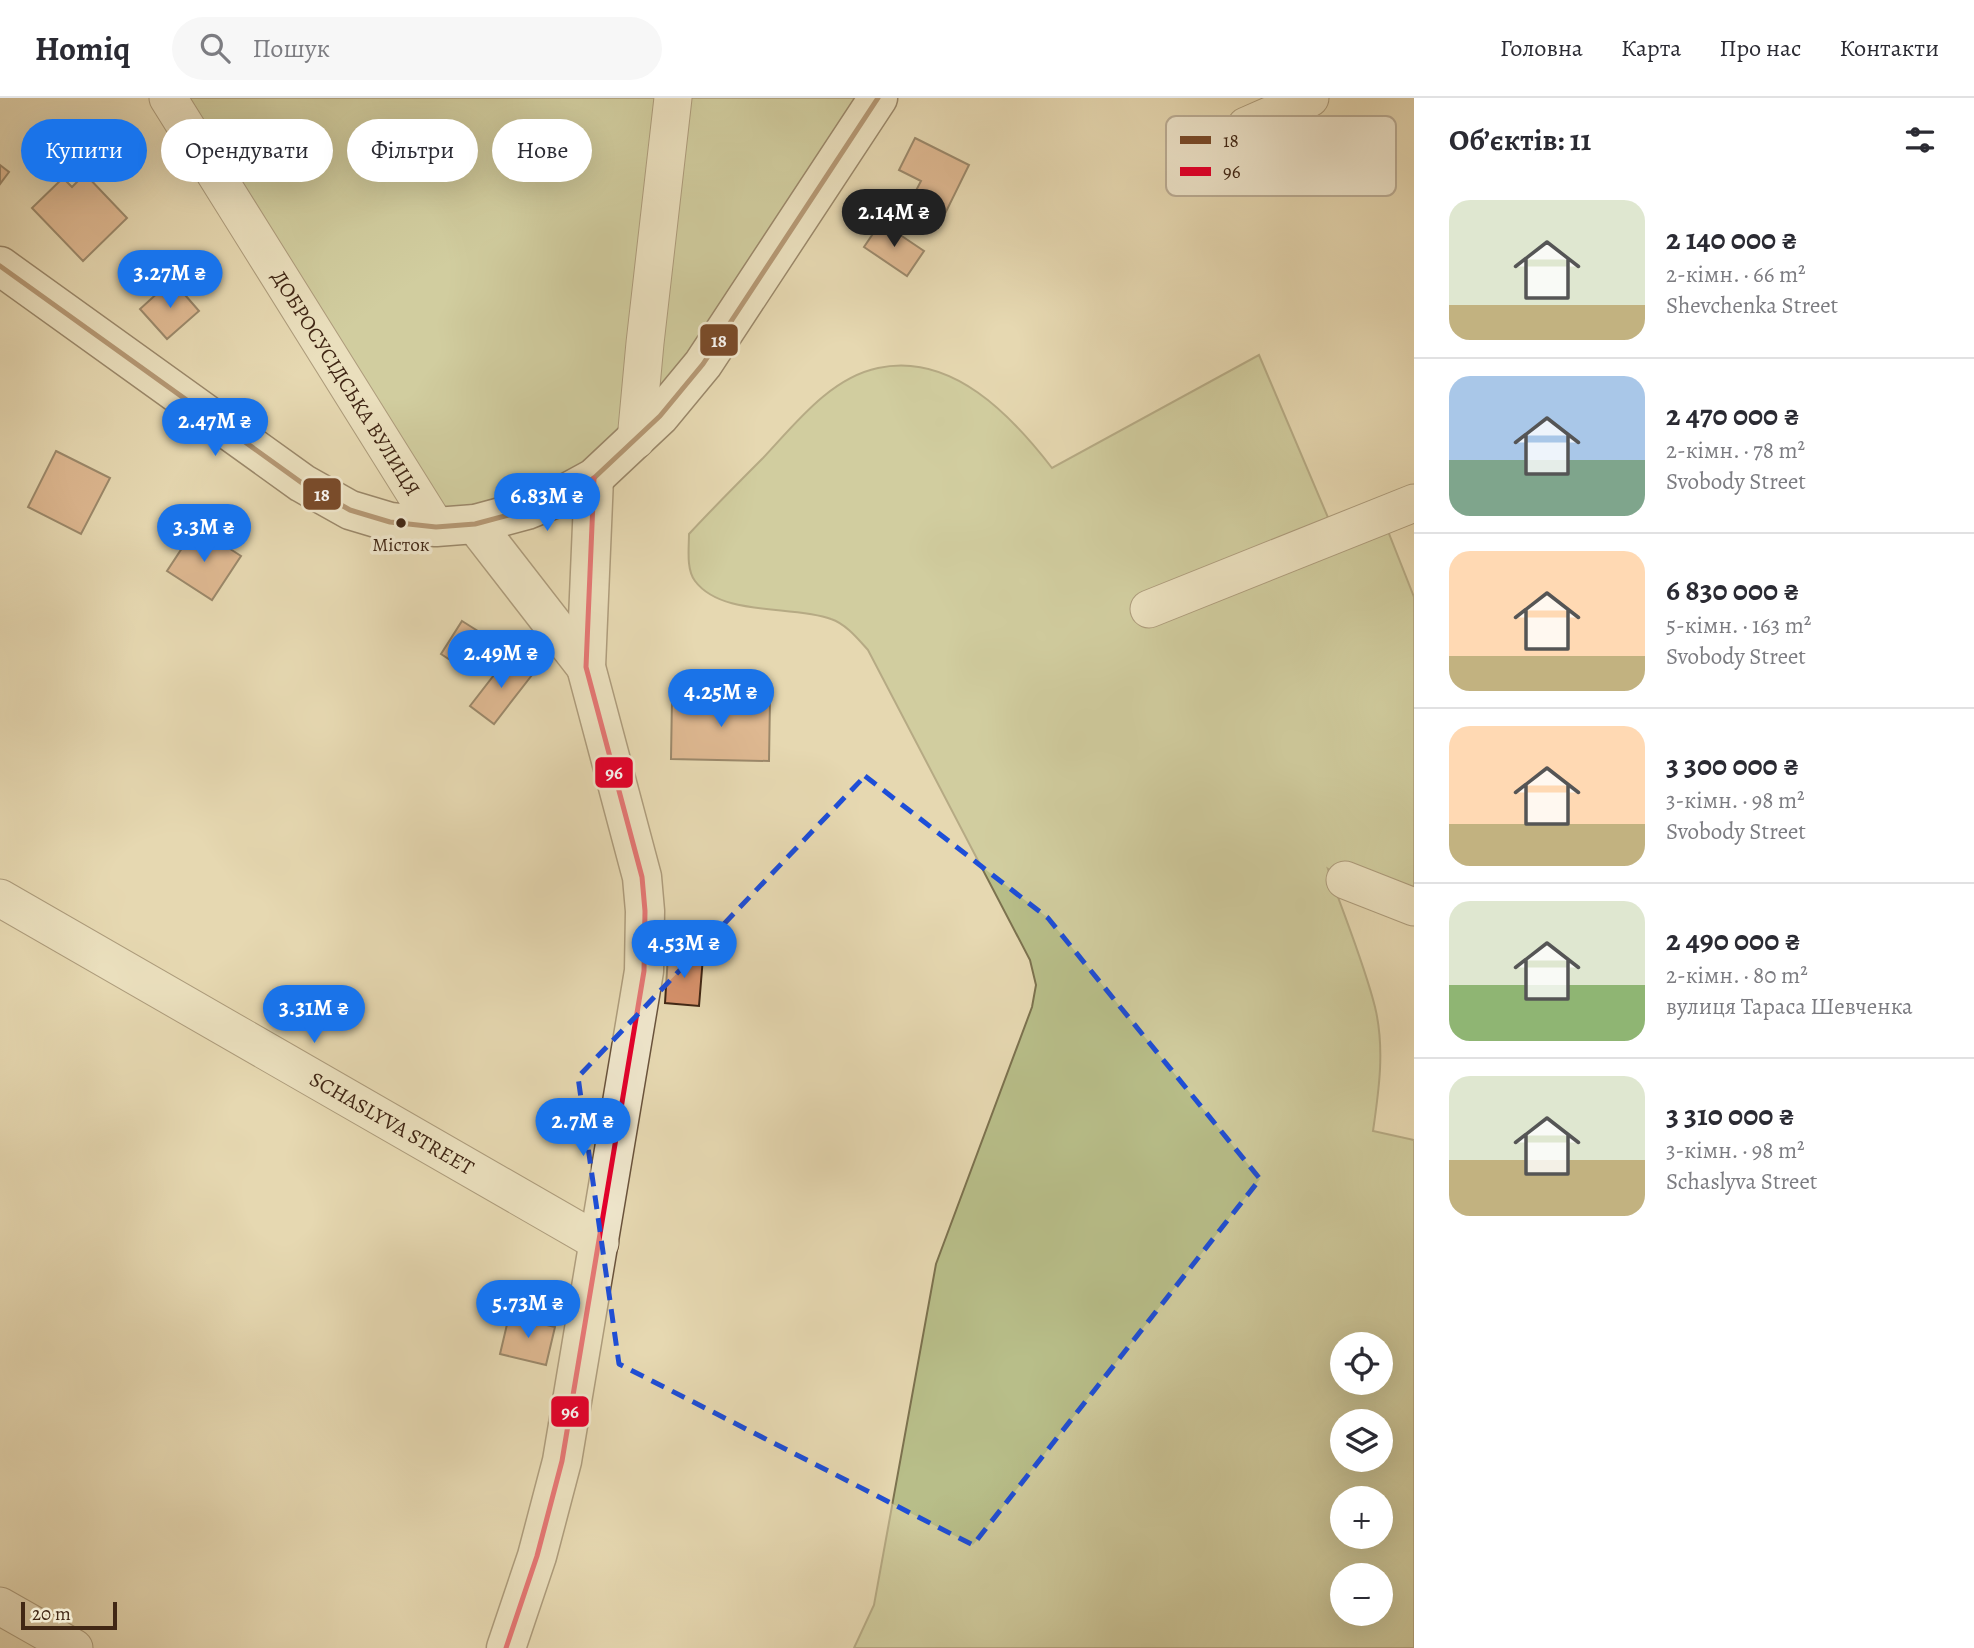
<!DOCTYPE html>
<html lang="uk">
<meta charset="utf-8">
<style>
:root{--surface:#fff;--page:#f7f7f7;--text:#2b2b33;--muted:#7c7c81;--line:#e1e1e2;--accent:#1a73e8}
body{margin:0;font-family:Alegreya,serif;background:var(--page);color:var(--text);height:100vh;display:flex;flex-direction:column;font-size:26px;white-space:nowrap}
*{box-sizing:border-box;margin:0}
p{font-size:23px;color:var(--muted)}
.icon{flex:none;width:38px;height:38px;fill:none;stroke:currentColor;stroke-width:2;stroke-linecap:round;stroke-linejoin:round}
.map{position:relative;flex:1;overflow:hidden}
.panel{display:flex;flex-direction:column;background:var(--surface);width:560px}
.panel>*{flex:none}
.top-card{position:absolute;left:21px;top:21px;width:665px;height:63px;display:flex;gap:14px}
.buttons{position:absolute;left:1330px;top:1234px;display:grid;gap:14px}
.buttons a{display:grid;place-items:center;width:63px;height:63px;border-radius:50%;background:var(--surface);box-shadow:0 7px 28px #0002;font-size:35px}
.scale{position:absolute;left:21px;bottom:18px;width:96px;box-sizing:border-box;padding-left:7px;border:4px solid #412715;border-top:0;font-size:19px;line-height:24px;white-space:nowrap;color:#412715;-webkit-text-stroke:5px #efe6cc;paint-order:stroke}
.price{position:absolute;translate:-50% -60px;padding:0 16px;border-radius:24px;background:var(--accent);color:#fff;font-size:23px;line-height:46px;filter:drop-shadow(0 2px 4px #0008)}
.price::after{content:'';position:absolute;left:50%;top:42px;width:21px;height:16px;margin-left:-10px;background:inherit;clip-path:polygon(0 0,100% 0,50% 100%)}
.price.on{background:#222;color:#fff}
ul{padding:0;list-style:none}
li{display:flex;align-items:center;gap:21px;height:175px;padding:0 35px}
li+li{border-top:2px solid var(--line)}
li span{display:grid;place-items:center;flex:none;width:196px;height:140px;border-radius:21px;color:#555}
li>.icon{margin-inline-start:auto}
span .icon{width:84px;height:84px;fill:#fffc;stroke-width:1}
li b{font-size:30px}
h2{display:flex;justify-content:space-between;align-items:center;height:84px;padding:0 35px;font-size:30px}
.chip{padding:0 24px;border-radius:32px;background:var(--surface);box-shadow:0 7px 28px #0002;font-size:24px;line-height:63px}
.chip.on{background:var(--accent);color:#fff}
header{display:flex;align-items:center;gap:42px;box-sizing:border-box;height:98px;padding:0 35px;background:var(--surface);border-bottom:2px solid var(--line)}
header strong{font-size:33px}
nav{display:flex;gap:38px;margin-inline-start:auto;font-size:24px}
.search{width:490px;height:63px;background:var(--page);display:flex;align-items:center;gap:18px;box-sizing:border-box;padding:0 24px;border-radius:38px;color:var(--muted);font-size:26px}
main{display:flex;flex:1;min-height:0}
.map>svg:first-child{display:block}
.green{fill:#b8be89;stroke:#7c724f;stroke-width:2;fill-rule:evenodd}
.building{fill:#d6916b;stroke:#412715;stroke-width:2}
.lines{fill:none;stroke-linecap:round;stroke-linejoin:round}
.minor-casing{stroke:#6a533c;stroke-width:39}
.tertiary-casing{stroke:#6a533c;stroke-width:41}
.secondary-casing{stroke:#412715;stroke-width:41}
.minor{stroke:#efe6cc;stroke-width:37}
.tertiary{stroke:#efe6cc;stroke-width:38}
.secondary{stroke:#efe6cc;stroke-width:38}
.bus-1-casing{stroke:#efe6cc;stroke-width:10}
.bus-2-casing{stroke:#efe6cc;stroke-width:10}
.bus-1{stroke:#7a4b2a;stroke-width:5}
.bus-2{stroke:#e4002b;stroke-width:5}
.marked{fill:none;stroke:#1d4ed8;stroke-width:5;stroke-dasharray:14 9;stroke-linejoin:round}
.bus-dot{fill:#412715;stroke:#efe6cc;stroke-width:2.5}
.labels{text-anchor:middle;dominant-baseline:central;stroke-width:7;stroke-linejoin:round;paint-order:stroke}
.bus-label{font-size:19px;fill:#412715;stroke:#efe6cc}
.street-label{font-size:21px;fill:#412715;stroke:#efe6cc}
.key{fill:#efe6cc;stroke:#bbad95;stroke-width:2}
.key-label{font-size:19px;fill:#412715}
.line-badge{stroke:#efe6cc;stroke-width:2.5}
.badge-label{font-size:19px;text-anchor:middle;font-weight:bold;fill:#fff}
</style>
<header>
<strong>Homiq</strong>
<div class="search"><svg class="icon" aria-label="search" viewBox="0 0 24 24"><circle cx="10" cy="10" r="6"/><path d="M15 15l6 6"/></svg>Пошук</div>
<nav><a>Головна</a><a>Карта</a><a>Про нас</a><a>Контакти</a></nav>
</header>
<main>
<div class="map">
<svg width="1414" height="1550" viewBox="0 0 1414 1550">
<rect width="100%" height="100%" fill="#e6d8b1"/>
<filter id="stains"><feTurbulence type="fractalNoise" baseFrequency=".00286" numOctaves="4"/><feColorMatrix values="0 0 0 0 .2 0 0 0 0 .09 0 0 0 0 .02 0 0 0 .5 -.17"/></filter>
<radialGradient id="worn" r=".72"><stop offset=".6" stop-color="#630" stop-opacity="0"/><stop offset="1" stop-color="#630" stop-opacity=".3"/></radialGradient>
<g class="green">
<polygon points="168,0 878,0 594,380 436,429"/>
<path d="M1259 257 1335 436 1382 418 1414 499V809L1345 782 1328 771C1343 815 1364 865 1375 909 1385 950 1379 992 1373 1033L1414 1042V1550H854L874 1507 936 1166 1032 909 1036 887 1030 862 868 552C858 541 846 526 831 521 792 507 722 519 695 483 686 471 689 450 689 436 713 410 738 385 763 360 795 326 830 280 878 270 952 254 1012 318 1052 370ZM1342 1246H1381V1284H1342ZM1342 1323H1381V1362H1342ZM1342 1400H1381V1438H1342ZM1342 1477H1381V1516H1342Z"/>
</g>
<g class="building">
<polygon points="915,40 969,67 938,130 905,114 921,83 899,72"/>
<polygon points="0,67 9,74 0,86"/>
<polygon points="85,76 127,120 83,163 32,110 63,80 72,89"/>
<polygon points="881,124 924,153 907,178 864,149"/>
<polygon points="172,182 199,213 167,241 140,211"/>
<polygon points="56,353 110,380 81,436 28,409"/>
<polygon points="196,429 241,458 212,502 167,473"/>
<polygon points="462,523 489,540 467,573 441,556"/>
<polygon points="508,559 532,577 494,626 470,608"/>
<polygon points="672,600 770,601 769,663 671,661"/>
<polygon points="668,857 703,859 699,908 665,905"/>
<polygon points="509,1218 555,1229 546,1267 500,1256"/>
</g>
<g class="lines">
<g class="minor-casing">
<g id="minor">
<path id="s1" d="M168 0 436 429"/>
<polyline points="1246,28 1310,0"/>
<polyline points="636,342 645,245 673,0"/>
<polyline points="1149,511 1414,405"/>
<polyline points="1345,782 1414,809"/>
<path id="s2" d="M0 800 600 1145"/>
<polyline points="0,1508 74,1550"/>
</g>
</g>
<g class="tertiary-casing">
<g id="tertiary">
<polyline points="475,426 586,569"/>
<polyline points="506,1550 537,1458 562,1363 644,873 645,813 642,779 586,569 594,380"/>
</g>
</g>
<g class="secondary-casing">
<polyline id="secondary" points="0,168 302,385 350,412 390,424 436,429 475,426 527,412 561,398 594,380 660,318 703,266 878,0"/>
</g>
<use href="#minor" class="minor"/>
<use href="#tertiary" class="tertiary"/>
<use href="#secondary" class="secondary"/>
<g class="bus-1-casing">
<polyline id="bus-1" points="0,168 302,385 350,412 390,424 436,429 475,426 527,412 561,398 594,380 660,318 703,266 878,0"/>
</g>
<g class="bus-2-casing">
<polyline id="bus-2" points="506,1550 537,1458 562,1363 644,873 645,813 642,779 586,569 594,380"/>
</g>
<use href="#bus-1" class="bus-1"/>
<use href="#bus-2" class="bus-2"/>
</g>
<path d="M0 0H1414V1550H0ZM865 678 1048 820 1260 1081 973 1447 619 1266 578 979Z" fill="#e6d8b1" fill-opacity=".55" fill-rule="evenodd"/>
<path class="marked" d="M865 678 1048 820 1260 1081 973 1447 619 1266 578 979Z"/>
<circle class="bus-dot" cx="401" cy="425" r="6"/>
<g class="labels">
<g class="bus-label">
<text x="401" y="447">Місток</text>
</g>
<g class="street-label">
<text stroke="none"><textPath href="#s1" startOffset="336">ДОБРОСУСІДСЬКА ВУЛИЦЯ</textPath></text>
<text stroke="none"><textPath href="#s2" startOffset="452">SCHASLYVA STREET</textPath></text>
</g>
</g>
<rect x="1166" y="18" width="230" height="80" rx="10" class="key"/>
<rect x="1180" y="38" width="31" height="8" fill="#7a4b2a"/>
<rect x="1180" y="69" width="31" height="9" fill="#e4002b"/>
<g class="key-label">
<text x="1223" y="49">18</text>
<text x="1223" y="80">96</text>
</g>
<g class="line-badge">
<rect x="699" y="225" width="40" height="34" rx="7" fill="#7a4b2a"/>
<rect x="302" y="379" width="40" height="34" rx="7" fill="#7a4b2a"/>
<rect x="594" y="658" width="40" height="33" rx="7" fill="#e4002b"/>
<rect x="550" y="1297" width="40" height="33" rx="7" fill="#e4002b"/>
</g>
<g class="badge-label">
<text x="719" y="249">18</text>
<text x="322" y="403">18</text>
<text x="614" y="681">96</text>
<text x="570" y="1320">96</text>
</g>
<rect width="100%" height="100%" filter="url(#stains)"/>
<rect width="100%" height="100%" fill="url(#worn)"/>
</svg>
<div class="buttons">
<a><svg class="icon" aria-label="locate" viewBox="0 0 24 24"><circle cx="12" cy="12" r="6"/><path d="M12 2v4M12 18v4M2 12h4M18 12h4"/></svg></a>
<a><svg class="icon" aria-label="layers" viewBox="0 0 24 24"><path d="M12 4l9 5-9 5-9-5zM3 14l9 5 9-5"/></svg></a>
<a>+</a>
<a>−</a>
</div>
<div class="scale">20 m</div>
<b class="price on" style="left:894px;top:151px">2.14M ₴</b>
<b class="price" style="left:170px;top:212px">3.27M ₴</b>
<b class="price" style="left:215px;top:360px">2.47M ₴</b>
<b class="price" style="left:547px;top:435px">6.83M ₴</b>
<b class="price" style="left:204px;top:466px">3.3M ₴</b>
<b class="price" style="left:501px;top:592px">2.49M ₴</b>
<b class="price" style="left:721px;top:631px">4.25M ₴</b>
<b class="price" style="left:684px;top:882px">4.53M ₴</b>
<b class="price" style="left:314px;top:947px">3.31M ₴</b>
<b class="price" style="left:583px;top:1060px">2.7M ₴</b>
<b class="price" style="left:528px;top:1242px">5.73M ₴</b>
<div class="top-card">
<a class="chip on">Купити</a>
<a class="chip">Орендувати</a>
<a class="chip">Фільтри</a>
<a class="chip">Нове</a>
</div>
</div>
<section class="panel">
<h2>Об’єктів: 11<svg class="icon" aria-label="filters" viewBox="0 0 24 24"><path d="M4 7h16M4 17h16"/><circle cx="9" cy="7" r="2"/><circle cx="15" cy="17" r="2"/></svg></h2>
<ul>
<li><span style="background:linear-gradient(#dfe7d0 75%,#c2b280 0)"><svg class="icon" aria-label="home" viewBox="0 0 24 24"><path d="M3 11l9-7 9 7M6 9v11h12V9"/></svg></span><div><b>2 140 000 ₴</b><p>2-кімн. · 66 m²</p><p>Shevchenka Street</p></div></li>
<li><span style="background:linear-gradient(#a9c7e8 60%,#7fa58c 0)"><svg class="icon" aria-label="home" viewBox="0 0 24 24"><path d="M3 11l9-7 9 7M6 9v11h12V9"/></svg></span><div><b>2 470 000 ₴</b><p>2-кімн. · 78 m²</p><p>Svobody Street</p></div></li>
<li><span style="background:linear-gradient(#ffd9b3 75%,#c2b280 0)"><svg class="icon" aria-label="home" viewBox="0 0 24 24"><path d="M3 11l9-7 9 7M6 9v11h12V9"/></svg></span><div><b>6 830 000 ₴</b><p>5-кімн. · 163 m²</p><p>Svobody Street</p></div></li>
<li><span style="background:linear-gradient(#ffd9b3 70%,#c2b280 0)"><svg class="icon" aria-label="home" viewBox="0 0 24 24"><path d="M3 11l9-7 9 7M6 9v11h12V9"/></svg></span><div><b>3 300 000 ₴</b><p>3-кімн. · 98 m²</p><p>Svobody Street</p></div></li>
<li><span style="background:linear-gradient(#dfe7d0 60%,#8fb573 0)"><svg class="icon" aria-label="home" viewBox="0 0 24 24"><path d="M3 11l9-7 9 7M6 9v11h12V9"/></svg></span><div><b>2 490 000 ₴</b><p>2-кімн. · 80 m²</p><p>вулиця Тараса Шевченка</p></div></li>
<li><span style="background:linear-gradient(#dfe7d0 60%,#c2b280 0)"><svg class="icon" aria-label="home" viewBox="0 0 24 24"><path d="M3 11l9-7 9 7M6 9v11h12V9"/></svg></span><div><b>3 310 000 ₴</b><p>3-кімн. · 98 m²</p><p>Schaslyva Street</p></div></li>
</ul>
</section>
</main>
